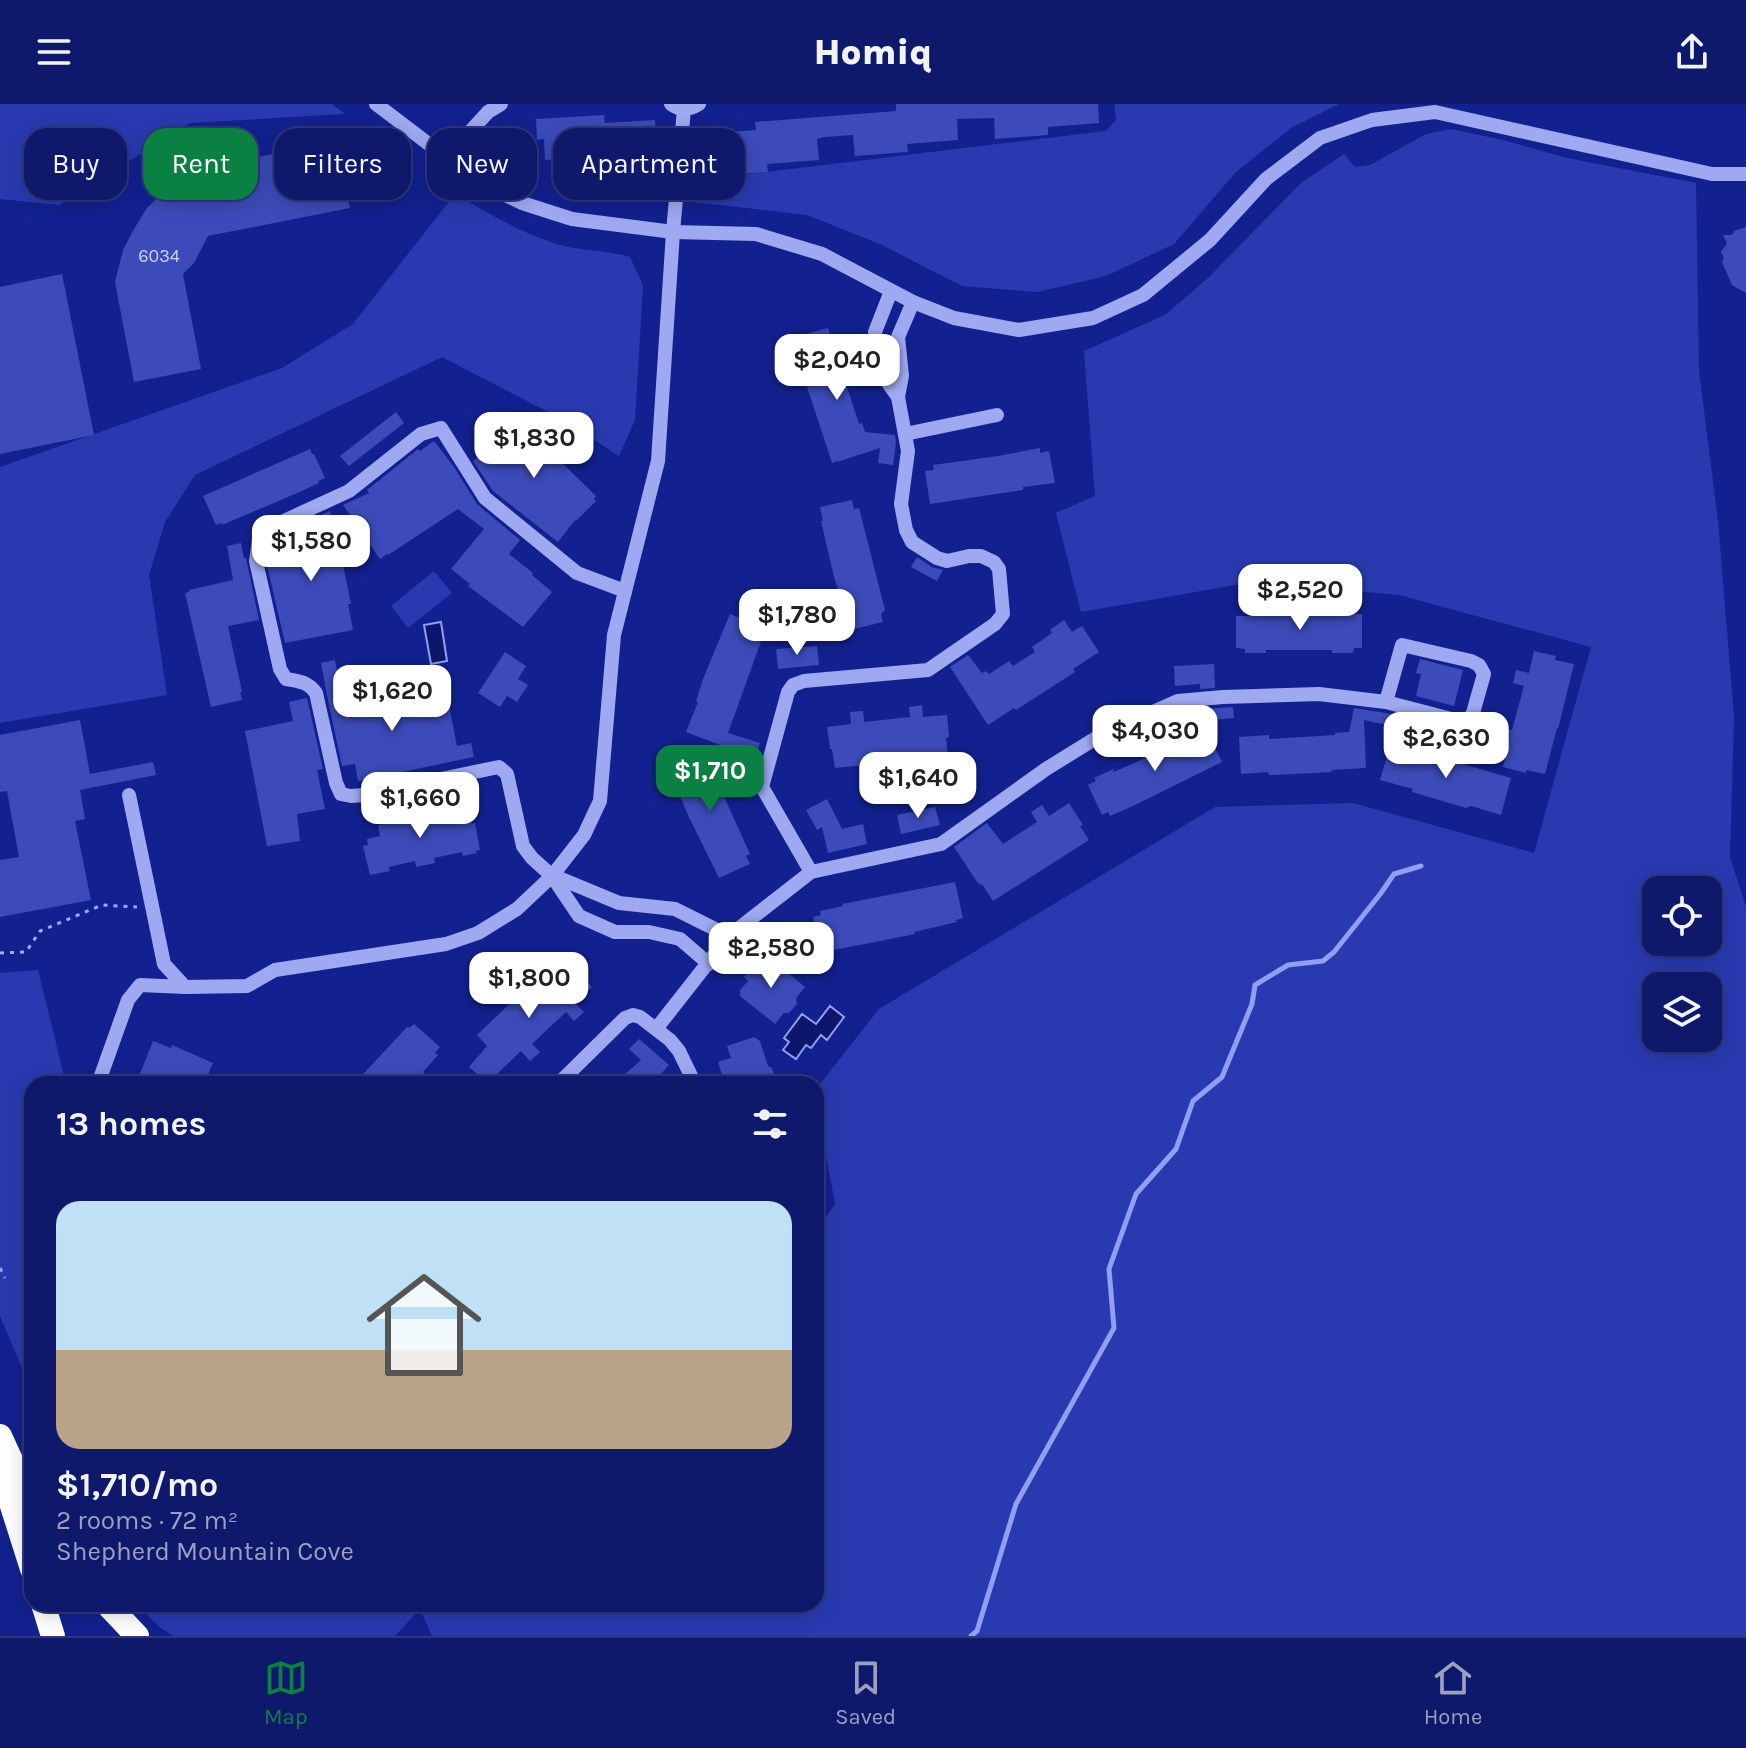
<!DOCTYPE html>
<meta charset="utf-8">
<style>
:root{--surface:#0e196c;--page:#172272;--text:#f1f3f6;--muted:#9ba0c2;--line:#2e387f;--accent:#0b8043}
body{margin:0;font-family:Karla,sans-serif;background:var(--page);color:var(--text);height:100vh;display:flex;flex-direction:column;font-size:30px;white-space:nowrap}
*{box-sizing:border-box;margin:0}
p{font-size:26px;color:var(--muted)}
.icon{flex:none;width:44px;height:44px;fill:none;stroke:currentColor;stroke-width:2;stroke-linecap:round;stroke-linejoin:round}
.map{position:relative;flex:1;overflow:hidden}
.sheet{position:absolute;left:24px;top:972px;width:800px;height:536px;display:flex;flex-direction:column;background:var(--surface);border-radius:24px;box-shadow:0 4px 20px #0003,0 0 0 2px var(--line)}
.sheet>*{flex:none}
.top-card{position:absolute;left:24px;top:24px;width:800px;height:72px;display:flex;gap:16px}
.controls{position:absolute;left:1642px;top:772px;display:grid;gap:16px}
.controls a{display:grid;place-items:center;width:80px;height:80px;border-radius:16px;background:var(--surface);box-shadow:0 4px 20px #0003,0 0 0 2px var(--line);font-size:40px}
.price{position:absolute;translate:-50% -68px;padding:0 18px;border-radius:16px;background:#fff;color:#222;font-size:26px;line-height:52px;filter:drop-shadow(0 2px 4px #0008)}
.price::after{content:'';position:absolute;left:50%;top:48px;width:24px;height:18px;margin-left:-12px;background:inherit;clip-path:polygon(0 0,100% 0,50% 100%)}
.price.current{background:var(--accent);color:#fff}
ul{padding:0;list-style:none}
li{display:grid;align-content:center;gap:16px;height:424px;padding:0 32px}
li span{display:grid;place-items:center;height:248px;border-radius:24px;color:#555}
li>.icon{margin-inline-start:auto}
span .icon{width:144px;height:144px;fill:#fffc;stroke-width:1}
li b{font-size:34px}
h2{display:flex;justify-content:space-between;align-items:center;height:96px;padding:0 32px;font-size:34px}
.tag{padding:0 28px;border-radius:24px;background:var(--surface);box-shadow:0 4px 20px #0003,0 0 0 2px var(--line);font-size:28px;line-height:72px}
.tag.current{background:var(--accent);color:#fff}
header{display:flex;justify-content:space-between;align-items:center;height:104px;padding:0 32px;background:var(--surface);font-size:36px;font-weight:800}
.tab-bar{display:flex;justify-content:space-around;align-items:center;height:112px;border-top:2px solid var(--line);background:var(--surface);font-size:22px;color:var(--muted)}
.tab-bar a{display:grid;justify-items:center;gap:4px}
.tab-bar .current{color:var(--accent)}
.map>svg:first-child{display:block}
.green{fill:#293ab1;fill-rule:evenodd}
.water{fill:#0c166c;stroke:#919ef4;stroke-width:2}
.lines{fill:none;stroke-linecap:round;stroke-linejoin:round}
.stream{stroke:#919ef4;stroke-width:5}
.building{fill:#3c4bb9}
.path{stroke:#9fa9f1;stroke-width:3;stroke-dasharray:4 6;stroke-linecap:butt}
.minor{stroke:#9fa9f1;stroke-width:14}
.highway{stroke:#fff;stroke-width:24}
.labels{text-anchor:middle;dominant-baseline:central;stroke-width:6;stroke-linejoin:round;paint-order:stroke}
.number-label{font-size:18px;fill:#ced2ee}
</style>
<header><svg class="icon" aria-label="menu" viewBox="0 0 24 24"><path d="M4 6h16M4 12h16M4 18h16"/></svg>Homiq<svg class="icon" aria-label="share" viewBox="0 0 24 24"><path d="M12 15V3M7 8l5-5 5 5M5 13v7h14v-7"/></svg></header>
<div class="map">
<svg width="1746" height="1532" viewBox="0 0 1746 1532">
<rect width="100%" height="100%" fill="#132190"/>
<g class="green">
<polygon points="0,0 332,0 345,10 190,19 59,101 0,95"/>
<polygon points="1114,0 1339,0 1291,24 1236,68 1174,140 1106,172 1037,188 962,182 882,141 807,111 693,98 699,76 1106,27 1116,16"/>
<path d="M1451 25 1503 36 1567 54 1696 79 1699 267 1718 416 1734 612 1730 753 1746 803V1532H432L420 1505 395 1532H174L162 1525 135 1500H816V1127L835 1100 816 998V985L879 905 1215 703 1353 699 1534 749 1591 543 1399 491 1253 478 1081 508 1056 409 1095 392 1084 247 1165 211 1208 174 1301 79 1344 50 1355 63 1370 61 1426 30ZM1656 786H1708V838H1656ZM1656 882H1708V934H1656Z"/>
<path d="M455 90C488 109 520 129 557 140 579 147 606 146 630 153L643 182 635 316 619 352 558 313 442 253 195 371 165 418 149 471 167 591 0 619V363L282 264 353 220Z"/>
<polygon points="434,467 452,489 408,524 391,502"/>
<polygon points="38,866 66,980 32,980 32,1288 0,1212 0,869"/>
</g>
<g class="water">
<polygon points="441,518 447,557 431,560 424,521"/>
<polygon points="830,902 844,913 827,936 821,931 811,944 806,941 796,955 783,946 789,938 784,934 802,910 816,920"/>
</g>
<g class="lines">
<polyline class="stream" points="971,1532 977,1527 1016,1400 1114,1224 1109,1165 1136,1090 1176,1045 1193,997 1222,973 1252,900 1255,881 1288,861 1323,857 1334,848 1381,789 1394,770 1421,762"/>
</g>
<g class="building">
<polygon points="896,0 1098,0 1099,19 1048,23 1048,31 995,35 994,14 957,15 958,36 907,40 908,48 855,52 853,31 824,33 817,35 819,56 767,60 768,68 714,72 713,50 706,51 705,30 756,26 755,18 896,7"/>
<polygon points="604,11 605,19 655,16 656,36 649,36 651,58 597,61 596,53 545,56 544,35 537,36 536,15"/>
<polygon points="337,38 350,104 208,132 194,159 183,170 201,265 134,278 115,178 123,146 134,125 147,104 170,81 194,65"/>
<polygon points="1746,123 1746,189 1732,181 1722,158 1724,154 1721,148 1727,139 1723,131 1732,131 1734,127"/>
<polygon points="62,170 94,331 0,350 0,183"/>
<polygon points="828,224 831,233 834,232 840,251 837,252 859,320 862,319 865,328 895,331 896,339 893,361 878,359 880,344 837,358 837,357 832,359 793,240 798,239 796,233"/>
<polygon points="396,308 404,319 349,362 340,352"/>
<polygon points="517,315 596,392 594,395 596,397 576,417 575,416 558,438 493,387 473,357 494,339 490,336 509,317 512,320"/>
<polygon points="434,337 454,363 477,400 520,436 509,450 533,469 532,471 552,488 523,523 468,482 470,480 451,465 484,425 458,405 388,451 387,450 380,455 343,401 369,389 367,386 418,345 420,347"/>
<polygon points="1040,344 1040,349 1049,347 1055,379 1023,383 1023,386 930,400 925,367 934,366 933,361 998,352"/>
<polygon points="310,345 312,350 314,350 325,374 318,377 319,379 295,390 222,421 222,419 216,421 203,392"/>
<polygon points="852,396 854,405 859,404 885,506 881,510 883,518 850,526 843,494 841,495 834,473 821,417 823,417 820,403"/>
<polygon points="330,407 341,460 343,460 351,500 348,500 353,526 285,539 266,457 267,449 296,444 288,426"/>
<polygon points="241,439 244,454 246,454 259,516 228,522 242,588 240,588 242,596 211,603 185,489 189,488 189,486 233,476 227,442"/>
<polygon points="917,453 932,463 943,466 937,477 911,463"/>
<polygon points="1271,509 1362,510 1362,544 1354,544 1353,549 1332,549 1332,546 1266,546 1266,549 1245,549 1245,545 1236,544 1236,512 1264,512 1265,510"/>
<polygon points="730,510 761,522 758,530 763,532 728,629 760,639 747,679 732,674 741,649 686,628 698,598 696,597 703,575"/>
<polygon points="1064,516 1072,528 1082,522 1099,548 1073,565 1075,568 1016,606 1014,604 988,621 950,563 968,551 982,569 986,567 989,570 1009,557 1013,562 1035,548 1032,543 1052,529 1050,526"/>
<polygon points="817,542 819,561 778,565 776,545"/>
<polygon points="1534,547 1556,552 1555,556 1574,560 1558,625 1557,624 1545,670 1526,666 1526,669 1503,663 1509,639 1497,636 1501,623 1512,626 1524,582 1513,579 1516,566 1529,569"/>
<polygon points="505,548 526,562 518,575 528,581 517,598 507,592 500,603 478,589"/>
<polygon points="1420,555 1463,566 1454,602 1416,592 1421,570 1416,569"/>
<polygon points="335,556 342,594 355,592 357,607 421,594 422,596 447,591 457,642 471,639 474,653 358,677 355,660 342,662 327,591 321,559"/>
<polygon points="1214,560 1215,584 1200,585 1200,580 1175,582 1174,562"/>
<polygon points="307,594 323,665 317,666 325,705 297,710 300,737 267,742 245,627 293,617 289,598"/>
<polygon points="922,601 923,613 947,611 949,633 946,634 948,653 835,664 832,645 830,645 827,623 851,620 850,608 863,607 864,618 910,613 909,603"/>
<polygon points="1233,603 1234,614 1202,617 1201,605"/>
<polygon points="1354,604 1398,611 1396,623 1364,616 1366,664 1331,666 1332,668 1275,671 1269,671 1268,668 1241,670 1239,633 1269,631 1269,635 1335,631 1335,629 1349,628"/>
<polygon points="80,616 90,670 153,658 156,671 80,686 85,715 75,717 91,796 0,813 0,756 19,753 7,687 0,688 0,631"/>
<polygon points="1204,621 1222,658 1133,702 1110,712 1108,708 1102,711 1088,681 1096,677 1094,674 1113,665 1114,668 1143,655 1142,654 1179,637 1177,634"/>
<polygon points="1391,639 1511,674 1501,711 1471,702 1466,704 1412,688 1413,685 1380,676"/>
<polygon points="702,644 750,750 746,752 750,760 719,774 687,709 667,660"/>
<polygon points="827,695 842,725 863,720 867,740 828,749 822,723 817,726 806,706"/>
<polygon points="1069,699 1083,721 1080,722 1089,736 993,797 982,780 980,781 975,775 954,743 987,719 1003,740 1037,718 1031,708 1042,701 1049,712"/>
<polygon points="935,703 940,721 901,730 897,711"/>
<polygon points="431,704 432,710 453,705 456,716 470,714 472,720 475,719 480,746 476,747 477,749 463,752 462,748 434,754 435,759 416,763 415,757 389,763 390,767 370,771 363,742 368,741 367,735 380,732 378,721 401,716 400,711"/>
<polygon points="955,778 963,814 956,816 957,818 914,828 915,830 870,839 827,847 826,845 820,846 813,813 821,811 820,807 843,802 842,800"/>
<polygon points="768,852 805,883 796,894 797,900 789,909 784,909 775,920 740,892 740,886 748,877 744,873 752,863 756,866"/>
<polygon points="562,854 575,868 577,866 592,883 575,899 584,908 574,917 566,908 532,940 540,948 530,957 521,947 497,970 507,980 488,980 469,963 487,942 477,931 525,885 526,886"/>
<polygon points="414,920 440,943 435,949 438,951 423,968 436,980 354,980 407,923 409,924"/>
<polygon points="754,933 760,937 768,962 772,964 777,980 732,980 730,972 723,974 718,958 731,954 727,942"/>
<polygon points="639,935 669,961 652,980 614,980 641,956 629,945"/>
<polygon points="153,937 171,944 172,941 213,959 204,980 136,980"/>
</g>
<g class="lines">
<g class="path">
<polyline points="0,849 26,848 40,827 102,801 137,803"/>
<polyline points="0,1164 5,1174"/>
</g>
<g class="minor">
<polyline points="376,0 480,79 522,99 572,115 673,128 756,130 822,150 913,198 954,214 1019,226 1093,214 1143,191 1210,136 1266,75 1320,34 1372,16 1435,8 1712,70 1746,70"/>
<path d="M671 0C680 7 689 6 699 0"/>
<polyline points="446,54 488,8 501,0"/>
<polyline points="891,187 875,228 875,237 886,276 898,293"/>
<polyline points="905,330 997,311"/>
<path d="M625 487 577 469 485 394 441 324 421 330 349 387 260 428 256 457 280 565 286 575C299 577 308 578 316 589L336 679 341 690 351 692 364 691 499 663 507 670 523 742 532 754 552 772 579 812 615 828H649L680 835 709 860"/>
<polyline points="129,691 164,860 185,883 247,882 275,866 446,840 478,829 517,805 552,772 584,731 600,697 614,531 658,357 673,128 684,5"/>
<polyline points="811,768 762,683 788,588 793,581 804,577 928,566 995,520 1003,510 999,465 994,458 981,452 969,452 947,457 937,454 912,438 906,426 901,400 908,347 898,293 902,272 898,233 913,198"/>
<polyline points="554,772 619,799 675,805 729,832"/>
<polyline points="656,925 729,832 811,768 941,740 1046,665 1101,631 1178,597 1223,593 1319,590 1386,598 1459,617 1468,616 1473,609 1484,570 1479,561 1471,557 1402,541 1386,598"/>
<polyline points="98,980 128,896 140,881 185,883"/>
<polyline points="558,980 625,914 633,911 640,913 670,936 679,947 695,980"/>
</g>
<g class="highway">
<polyline points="0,1332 16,1367 32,1393"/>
<polyline points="0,1364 32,1465"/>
<polyline points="43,1500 53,1532"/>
<polyline points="107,1500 137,1532"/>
</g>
</g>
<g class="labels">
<g class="number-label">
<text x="159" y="152">6034</text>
</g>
</g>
</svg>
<div class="controls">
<a><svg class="icon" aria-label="locate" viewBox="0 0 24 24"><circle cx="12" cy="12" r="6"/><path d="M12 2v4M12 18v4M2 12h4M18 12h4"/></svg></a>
<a><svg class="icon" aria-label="layers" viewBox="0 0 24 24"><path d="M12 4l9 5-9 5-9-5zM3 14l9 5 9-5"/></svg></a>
</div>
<b class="price" style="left:837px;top:298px">$2,040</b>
<b class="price" style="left:534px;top:376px">$1,830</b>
<b class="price" style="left:311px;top:479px">$1,580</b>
<b class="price" style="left:1300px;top:528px">$2,520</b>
<b class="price" style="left:797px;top:553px">$1,780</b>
<b class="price" style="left:392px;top:629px">$1,620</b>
<b class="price" style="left:1155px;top:669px">$4,030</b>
<b class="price" style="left:1446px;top:676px">$2,630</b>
<b class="price current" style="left:710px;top:709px">$1,710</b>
<b class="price" style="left:918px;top:716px">$1,640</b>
<b class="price" style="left:420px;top:736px">$1,660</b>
<b class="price" style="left:771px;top:886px">$2,580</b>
<b class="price" style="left:529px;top:916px">$1,800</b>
<div class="top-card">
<a class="tag">Buy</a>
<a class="tag current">Rent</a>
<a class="tag">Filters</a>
<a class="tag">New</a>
<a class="tag">Apartment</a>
</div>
<section class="sheet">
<h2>13 homes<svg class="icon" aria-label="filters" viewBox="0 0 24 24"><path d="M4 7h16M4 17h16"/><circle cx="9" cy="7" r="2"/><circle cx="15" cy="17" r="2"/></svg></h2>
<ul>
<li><span style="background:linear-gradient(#bfe0f5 60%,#b9a48a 0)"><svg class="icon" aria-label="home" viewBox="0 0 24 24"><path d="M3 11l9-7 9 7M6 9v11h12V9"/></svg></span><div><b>$1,710/mo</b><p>2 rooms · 72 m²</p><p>Shepherd Mountain Cove</p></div></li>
</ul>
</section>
</div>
<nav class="tab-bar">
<a class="current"><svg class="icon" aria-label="map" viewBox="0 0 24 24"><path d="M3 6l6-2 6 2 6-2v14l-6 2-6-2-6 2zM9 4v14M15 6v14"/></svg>Map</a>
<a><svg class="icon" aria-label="saved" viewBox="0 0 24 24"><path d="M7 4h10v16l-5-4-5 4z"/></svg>Saved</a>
<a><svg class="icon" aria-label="home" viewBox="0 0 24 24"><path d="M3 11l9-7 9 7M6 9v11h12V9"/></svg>Home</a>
</nav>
